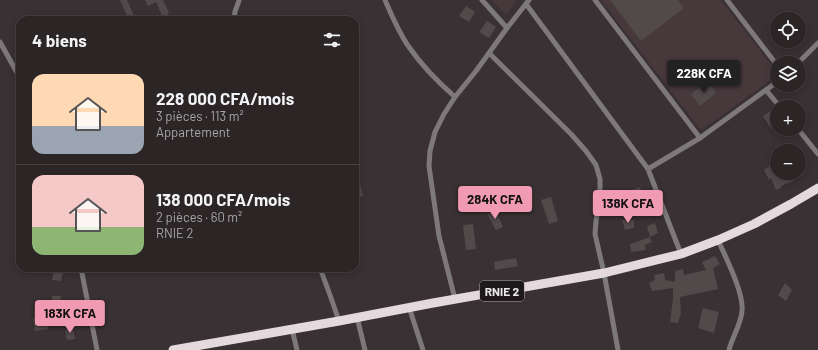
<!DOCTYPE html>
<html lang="fr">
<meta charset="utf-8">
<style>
:root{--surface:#2b2526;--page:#332d2e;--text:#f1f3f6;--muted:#a6a5a7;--line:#474243;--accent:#f19ab4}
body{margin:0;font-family:Barlow,sans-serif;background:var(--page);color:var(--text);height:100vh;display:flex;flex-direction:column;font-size:15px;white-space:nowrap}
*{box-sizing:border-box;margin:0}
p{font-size:13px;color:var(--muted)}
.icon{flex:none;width:22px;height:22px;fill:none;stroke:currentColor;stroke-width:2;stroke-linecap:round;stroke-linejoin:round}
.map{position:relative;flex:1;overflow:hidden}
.side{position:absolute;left:16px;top:16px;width:343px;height:256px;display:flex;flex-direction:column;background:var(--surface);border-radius:12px;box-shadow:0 2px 10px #0003,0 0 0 1px var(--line)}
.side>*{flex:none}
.buttons{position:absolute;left:770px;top:12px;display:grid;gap:8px}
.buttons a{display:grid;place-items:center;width:36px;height:36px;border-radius:50%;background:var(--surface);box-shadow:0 2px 10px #0003,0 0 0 1px var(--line);font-size:20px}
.price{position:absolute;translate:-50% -34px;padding:0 9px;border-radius:4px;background:var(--accent);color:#111;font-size:13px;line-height:26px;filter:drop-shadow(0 1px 2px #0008)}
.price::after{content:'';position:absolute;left:50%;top:24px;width:12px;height:9px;margin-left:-6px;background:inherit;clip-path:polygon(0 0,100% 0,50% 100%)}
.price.selected{background:#222;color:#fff}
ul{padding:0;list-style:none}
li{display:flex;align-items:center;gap:12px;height:100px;padding:0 16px}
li+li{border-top:1px solid var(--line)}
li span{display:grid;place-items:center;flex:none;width:112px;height:80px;border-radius:12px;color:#555}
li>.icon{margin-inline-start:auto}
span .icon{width:48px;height:48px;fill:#fffc;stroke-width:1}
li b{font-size:17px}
h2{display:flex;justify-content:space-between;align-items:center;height:48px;padding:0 16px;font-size:17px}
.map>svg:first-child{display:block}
.built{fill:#47383c}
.building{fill:#52494b}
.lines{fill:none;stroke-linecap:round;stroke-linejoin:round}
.street{stroke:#7d797a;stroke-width:5}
.highway{stroke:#e4d9dc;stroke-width:9}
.labels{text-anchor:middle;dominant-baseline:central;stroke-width:3.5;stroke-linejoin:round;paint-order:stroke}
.shield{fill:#1e1a1b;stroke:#aea9aa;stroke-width:1}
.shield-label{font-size:12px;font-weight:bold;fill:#ebe6e7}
</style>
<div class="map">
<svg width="818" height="350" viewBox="0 0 818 350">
<rect width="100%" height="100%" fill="#393133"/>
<g class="built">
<polygon points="491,0 517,0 506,15"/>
<polygon points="601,0 721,0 776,71 776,76 703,129 699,128"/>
</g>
<g class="building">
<polygon points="120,0 127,0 136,20 129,20"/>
<polygon points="145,0 163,0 169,13 168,14 172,20 164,20 156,2 148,6"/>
<polygon points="610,0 678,0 684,8 641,41"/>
<polygon points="466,6 475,12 469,22 459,16"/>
<polygon points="487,21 496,27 489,38 479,32"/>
<polygon points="708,81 716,93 700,106 691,94"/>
<polygon points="773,109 777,117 777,123 770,127 763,116"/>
<polygon points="777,164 777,173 791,173 795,180 781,186 782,187 776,190 771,178 769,180 764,170 769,166"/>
<polygon points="360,184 363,196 355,199 355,185"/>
<polygon points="640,187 643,196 632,201 627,192"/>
<polygon points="551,197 558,221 549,224 541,200"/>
<polygon points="496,211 503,227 496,230 487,214"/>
<polygon points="622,220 634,220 634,228 625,230"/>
<polygon points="655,223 658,233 650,237 647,226"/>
<polygon points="473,224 476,249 466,250 463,225"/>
<polygon points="650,237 652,242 645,245 646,250 631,252 630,244"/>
<polygon points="715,256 720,264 713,268 718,289 680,297 681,313 678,323 670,322 673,299 673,288 652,291 649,283 655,280 654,275 664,273 665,280 675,282 675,271 683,269 684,275 706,270 702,262"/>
<polygon points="516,258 518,266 495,270 494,262"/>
<polygon points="54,271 63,272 61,281 52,280"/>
<polygon points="785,283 792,290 786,301 778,295"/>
<polygon points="52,296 61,296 60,306 57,306 56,309 51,308"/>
<polygon points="703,308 719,312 714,333 698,328"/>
<polygon points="46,317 48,329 35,331 33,319"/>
<polygon points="73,328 75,339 67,340 65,330"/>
</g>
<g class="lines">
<g class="street">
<path d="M385 0C392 16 399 33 409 47 422 66 438 82 455 97"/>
<polyline points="482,0 507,28"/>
<polyline points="595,0 700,138"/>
<polyline points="727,0 777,65"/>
<polyline points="526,4 648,169 681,254"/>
<path d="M236 20C232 12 238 7 239 0"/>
<polyline points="0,42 20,78"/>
<polyline points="489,53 571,134 586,151 596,165 600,179 600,196 596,221 595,234 604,273 618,350"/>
<polyline points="798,63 818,43"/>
<polyline points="766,90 780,107"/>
<polyline points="798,129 818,154"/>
<polyline points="648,169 700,138 777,82"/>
<path d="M718 240C726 258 744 293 742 311 741 325 732 337 729 350"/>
<polyline points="81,268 97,350"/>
<polyline points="320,268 330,295 339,321"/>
<polyline points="455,299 439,236 429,166 430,151 435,132 444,114 455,97 476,71 507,28 529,0"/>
<polyline points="409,307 423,350"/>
<polyline points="357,317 365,350"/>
<polyline points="292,329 297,350"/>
</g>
<polyline class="highway" points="173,350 339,321 433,303 604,273 681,254 718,240 754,224 791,204 818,188"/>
</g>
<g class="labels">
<rect class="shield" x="480" y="281" width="44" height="20" rx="3"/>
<g class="shield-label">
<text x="502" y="291">RNIE 2</text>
</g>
</g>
</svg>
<div class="buttons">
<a><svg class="icon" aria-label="locate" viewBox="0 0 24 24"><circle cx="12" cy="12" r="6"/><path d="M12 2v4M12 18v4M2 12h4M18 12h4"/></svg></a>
<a><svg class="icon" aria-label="layers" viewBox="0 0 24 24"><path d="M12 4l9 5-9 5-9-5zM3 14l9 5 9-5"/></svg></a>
<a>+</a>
<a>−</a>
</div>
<b class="price selected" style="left:704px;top:94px">228K CFA</b>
<b class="price" style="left:495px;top:220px">284K CFA</b>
<b class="price" style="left:628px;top:224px">138K CFA</b>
<b class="price" style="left:70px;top:334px">183K CFA</b>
<section class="side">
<h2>4 biens<svg class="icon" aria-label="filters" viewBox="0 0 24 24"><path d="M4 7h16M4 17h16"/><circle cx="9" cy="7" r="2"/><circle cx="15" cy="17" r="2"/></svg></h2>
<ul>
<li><span style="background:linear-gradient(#ffd9b3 65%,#9aa5b1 0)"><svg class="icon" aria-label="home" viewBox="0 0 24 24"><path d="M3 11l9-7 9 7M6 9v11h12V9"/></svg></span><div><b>228 000 CFA/mois</b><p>3 pièces · 113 m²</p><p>Appartement</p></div></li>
<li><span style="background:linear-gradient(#f6c9c9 65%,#8fb573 0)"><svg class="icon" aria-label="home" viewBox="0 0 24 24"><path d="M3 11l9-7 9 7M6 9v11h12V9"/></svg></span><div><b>138 000 CFA/mois</b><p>2 pièces · 60 m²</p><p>RNIE 2</p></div></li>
</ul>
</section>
</div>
